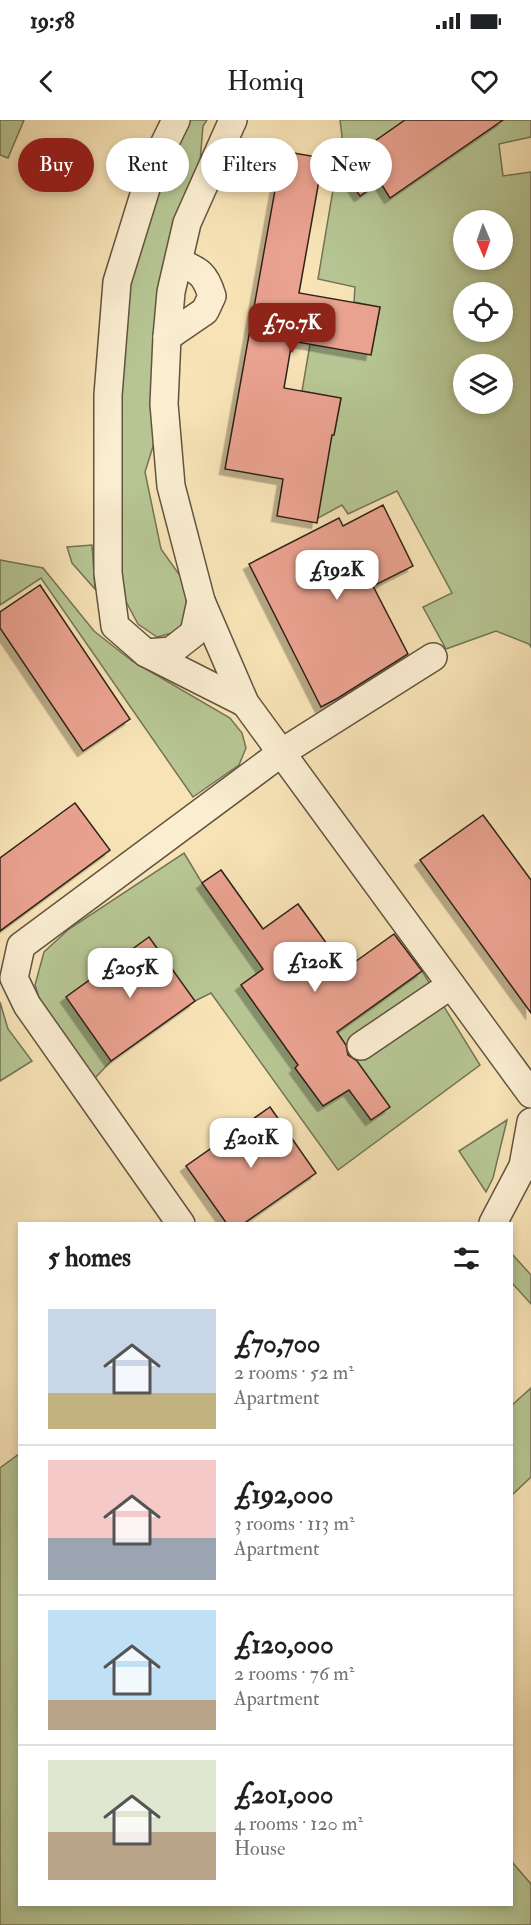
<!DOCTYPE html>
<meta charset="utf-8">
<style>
:root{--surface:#fff;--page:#f2f2f2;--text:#202124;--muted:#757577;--line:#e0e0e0;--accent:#8f2418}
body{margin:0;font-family:"IM FELL Double Pica",serif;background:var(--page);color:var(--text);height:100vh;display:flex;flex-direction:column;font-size:22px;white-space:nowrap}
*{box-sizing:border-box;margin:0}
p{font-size:20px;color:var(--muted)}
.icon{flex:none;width:33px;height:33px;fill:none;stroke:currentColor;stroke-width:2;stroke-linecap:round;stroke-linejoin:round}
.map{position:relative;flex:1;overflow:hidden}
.drawer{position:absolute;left:18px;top:1102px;width:495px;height:684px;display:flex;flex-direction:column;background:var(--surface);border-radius:0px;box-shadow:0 3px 9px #0003}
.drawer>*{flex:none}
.guide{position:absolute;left:18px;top:18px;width:495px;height:54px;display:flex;gap:12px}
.needle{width:39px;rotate:178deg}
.buttons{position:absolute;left:453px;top:90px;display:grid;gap:12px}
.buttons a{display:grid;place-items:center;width:60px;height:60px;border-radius:50%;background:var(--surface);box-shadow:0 3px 9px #0003;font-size:30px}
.price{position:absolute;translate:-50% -51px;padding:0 14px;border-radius:12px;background:#fff;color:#222;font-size:20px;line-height:39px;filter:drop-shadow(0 2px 3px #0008)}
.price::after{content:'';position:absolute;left:50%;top:36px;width:18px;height:14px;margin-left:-9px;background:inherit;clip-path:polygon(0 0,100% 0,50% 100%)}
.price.current{background:var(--accent);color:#fff}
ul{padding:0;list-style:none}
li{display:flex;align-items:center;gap:18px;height:150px;padding:0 30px}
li+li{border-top:2px solid var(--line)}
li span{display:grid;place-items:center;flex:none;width:168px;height:120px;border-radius:0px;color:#555}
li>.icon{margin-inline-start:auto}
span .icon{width:72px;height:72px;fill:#fffc;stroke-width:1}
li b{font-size:26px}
h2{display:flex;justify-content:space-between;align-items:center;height:72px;padding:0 30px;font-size:26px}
.chip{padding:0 21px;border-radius:27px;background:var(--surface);box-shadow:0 3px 9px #0003;font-size:21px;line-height:54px}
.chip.current{background:var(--accent);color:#fff}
.status{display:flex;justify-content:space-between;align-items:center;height:42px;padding:0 30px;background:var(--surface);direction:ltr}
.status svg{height:16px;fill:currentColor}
header{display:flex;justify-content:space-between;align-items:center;height:78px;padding:0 30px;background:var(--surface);font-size:27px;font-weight:600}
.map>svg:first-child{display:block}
.green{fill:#b6c593;stroke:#737456;stroke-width:1.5;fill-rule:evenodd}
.building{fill:#eaa290;stroke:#302419;stroke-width:1.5;filter:url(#shadow)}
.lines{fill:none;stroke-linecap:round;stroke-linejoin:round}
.minor-casing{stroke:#625440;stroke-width:30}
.minor{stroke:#faedd0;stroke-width:27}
</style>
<div class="status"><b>19:58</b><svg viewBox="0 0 49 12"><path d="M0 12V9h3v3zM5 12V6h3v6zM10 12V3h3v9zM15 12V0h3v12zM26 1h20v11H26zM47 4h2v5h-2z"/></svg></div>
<header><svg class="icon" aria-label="back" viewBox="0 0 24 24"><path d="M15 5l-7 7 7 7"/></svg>Homiq<svg class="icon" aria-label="heart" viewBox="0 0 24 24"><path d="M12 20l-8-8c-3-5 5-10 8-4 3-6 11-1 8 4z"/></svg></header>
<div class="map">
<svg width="531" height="1805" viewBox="0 0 531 1805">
<defs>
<filter id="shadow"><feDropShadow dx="-5.5" dy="5.5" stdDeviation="0" flood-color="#0004"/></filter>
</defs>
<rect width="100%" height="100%" fill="#f7e3b6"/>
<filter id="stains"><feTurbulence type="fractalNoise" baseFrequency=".00333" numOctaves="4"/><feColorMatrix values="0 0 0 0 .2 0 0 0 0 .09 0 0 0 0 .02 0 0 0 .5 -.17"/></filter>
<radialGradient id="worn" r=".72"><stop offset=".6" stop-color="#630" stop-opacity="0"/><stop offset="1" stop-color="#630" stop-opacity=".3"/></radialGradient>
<g class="green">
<polygon points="0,0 24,0 8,38 0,35"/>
<polygon points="189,0 207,0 203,6 200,42 155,320 145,352 161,429 186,464 190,494 176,512 157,517 138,504 122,474 119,266 125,192 138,124 165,45"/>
<path d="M340 0H531V17L499 24 503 56 531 52V527L529 524 496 511 446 529 423 487 452 473 397 371 348 394 342 385 311 402 314 378 307 310 334 315 341 278 302 271 310 224 371 234 380 187 354 182 355 167 318 159 342 16ZM464 100H502V140H464ZM464 172H502V212H464ZM464 244H502V284H464Z"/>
<polygon points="92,425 95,469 72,443 67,427"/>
<polygon points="0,440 43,448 94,511 132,541 230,598 242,613 246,628 239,645 193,677 41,458 0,485"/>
<polygon points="184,733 202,763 221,750 263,809 298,784 372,887 422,851 480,945 338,1050 211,873 195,881 111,941 95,958 43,890 35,865 44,832 69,809"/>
<polygon points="0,882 8,909 32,941 0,961"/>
<polygon points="507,1000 493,1058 486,1072 459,1031"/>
<polygon points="512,1134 531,1155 531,1184 512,1163"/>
<polygon points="531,1268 531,1357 512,1375 512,1285"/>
<polygon points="19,1334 20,1785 512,1785 512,1742 531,1764 531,1805 0,1805 0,1348"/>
</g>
<g class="building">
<polygon points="405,0 503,0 390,78 380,62 360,76 339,46"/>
<polygon points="282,31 323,38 299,173 380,187 371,235 292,221 284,268 341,278 334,315 332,315 317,403 277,396 283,359 225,349"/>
<polygon points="383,385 413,446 373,466 408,534 338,578 321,587 249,444 339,398 343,406"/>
<polygon points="40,465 130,599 83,631 0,508 0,492"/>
<polygon points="75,683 110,730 0,811 0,738"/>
<polygon points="483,695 531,760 531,893 420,740"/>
<polygon points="221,750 263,809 298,784 345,849 394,814 422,851 337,912 346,925 348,935 357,941 390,987 371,1000 349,970 323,986 295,948 298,945 241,865 263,849 202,763"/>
<polygon points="149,817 195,881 111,941 66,877"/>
<polygon points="270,987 316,1053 243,1104 227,1104 186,1046"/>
</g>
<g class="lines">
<g class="minor-casing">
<g id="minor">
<polyline points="176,0 152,49 117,162 108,275 108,453 115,506 146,533 245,583"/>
<polyline points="233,0 187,103 171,172 167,217 164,284 171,366 201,481 245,583 531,974"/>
<path d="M167 217 205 191 212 176C205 153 199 151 179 142"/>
<polyline points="146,533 171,531 194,513 201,481"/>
<polyline points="361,926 451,865"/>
<polyline points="493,1103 523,1046 531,1002"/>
<polyline points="181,1104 27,885 14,858 21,826 281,633 433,537"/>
</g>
</g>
<use href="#minor" class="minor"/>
</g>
<rect width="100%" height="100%" filter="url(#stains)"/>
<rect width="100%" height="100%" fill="url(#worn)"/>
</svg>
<div class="buttons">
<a><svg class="needle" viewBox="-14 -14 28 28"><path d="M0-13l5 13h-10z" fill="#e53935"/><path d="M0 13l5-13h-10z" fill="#757577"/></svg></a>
<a><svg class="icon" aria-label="locate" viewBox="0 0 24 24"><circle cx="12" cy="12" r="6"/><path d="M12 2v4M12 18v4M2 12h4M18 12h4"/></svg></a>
<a><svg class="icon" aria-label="layers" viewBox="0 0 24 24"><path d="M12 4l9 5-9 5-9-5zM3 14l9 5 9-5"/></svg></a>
</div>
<b class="price current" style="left:292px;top:234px">£70.7K</b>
<b class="price" style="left:337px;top:481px">£192K</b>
<b class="price" style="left:315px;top:873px">£120K</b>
<b class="price" style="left:130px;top:879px">£205K</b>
<b class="price" style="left:251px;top:1049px">£201K</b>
<div class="guide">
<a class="chip current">Buy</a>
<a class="chip">Rent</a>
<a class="chip">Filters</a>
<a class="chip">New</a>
</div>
<section class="drawer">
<h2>5 homes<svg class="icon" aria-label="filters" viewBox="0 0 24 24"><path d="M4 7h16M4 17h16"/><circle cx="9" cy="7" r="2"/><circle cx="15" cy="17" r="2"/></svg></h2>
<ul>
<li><span style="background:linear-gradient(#c9d6e8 70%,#c2b280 0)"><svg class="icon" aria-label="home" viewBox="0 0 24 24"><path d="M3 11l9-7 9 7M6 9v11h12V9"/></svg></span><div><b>£70,700</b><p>2 rooms · 52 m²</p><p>Apartment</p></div></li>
<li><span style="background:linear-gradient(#f6c9c9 65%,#9aa5b1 0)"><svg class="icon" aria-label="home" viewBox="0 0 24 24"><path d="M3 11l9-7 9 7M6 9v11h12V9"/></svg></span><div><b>£192,000</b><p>3 rooms · 113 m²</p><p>Apartment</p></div></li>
<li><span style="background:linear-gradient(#bfe0f5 75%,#b9a48a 0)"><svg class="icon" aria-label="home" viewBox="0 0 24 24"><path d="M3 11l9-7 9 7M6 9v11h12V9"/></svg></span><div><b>£120,000</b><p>2 rooms · 76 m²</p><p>Apartment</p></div></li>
<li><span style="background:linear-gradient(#dfe7d0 60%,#b9a48a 0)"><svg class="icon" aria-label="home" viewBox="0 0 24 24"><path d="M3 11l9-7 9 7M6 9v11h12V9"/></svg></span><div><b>£201,000</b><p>4 rooms · 120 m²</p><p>House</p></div></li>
</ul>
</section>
</div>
